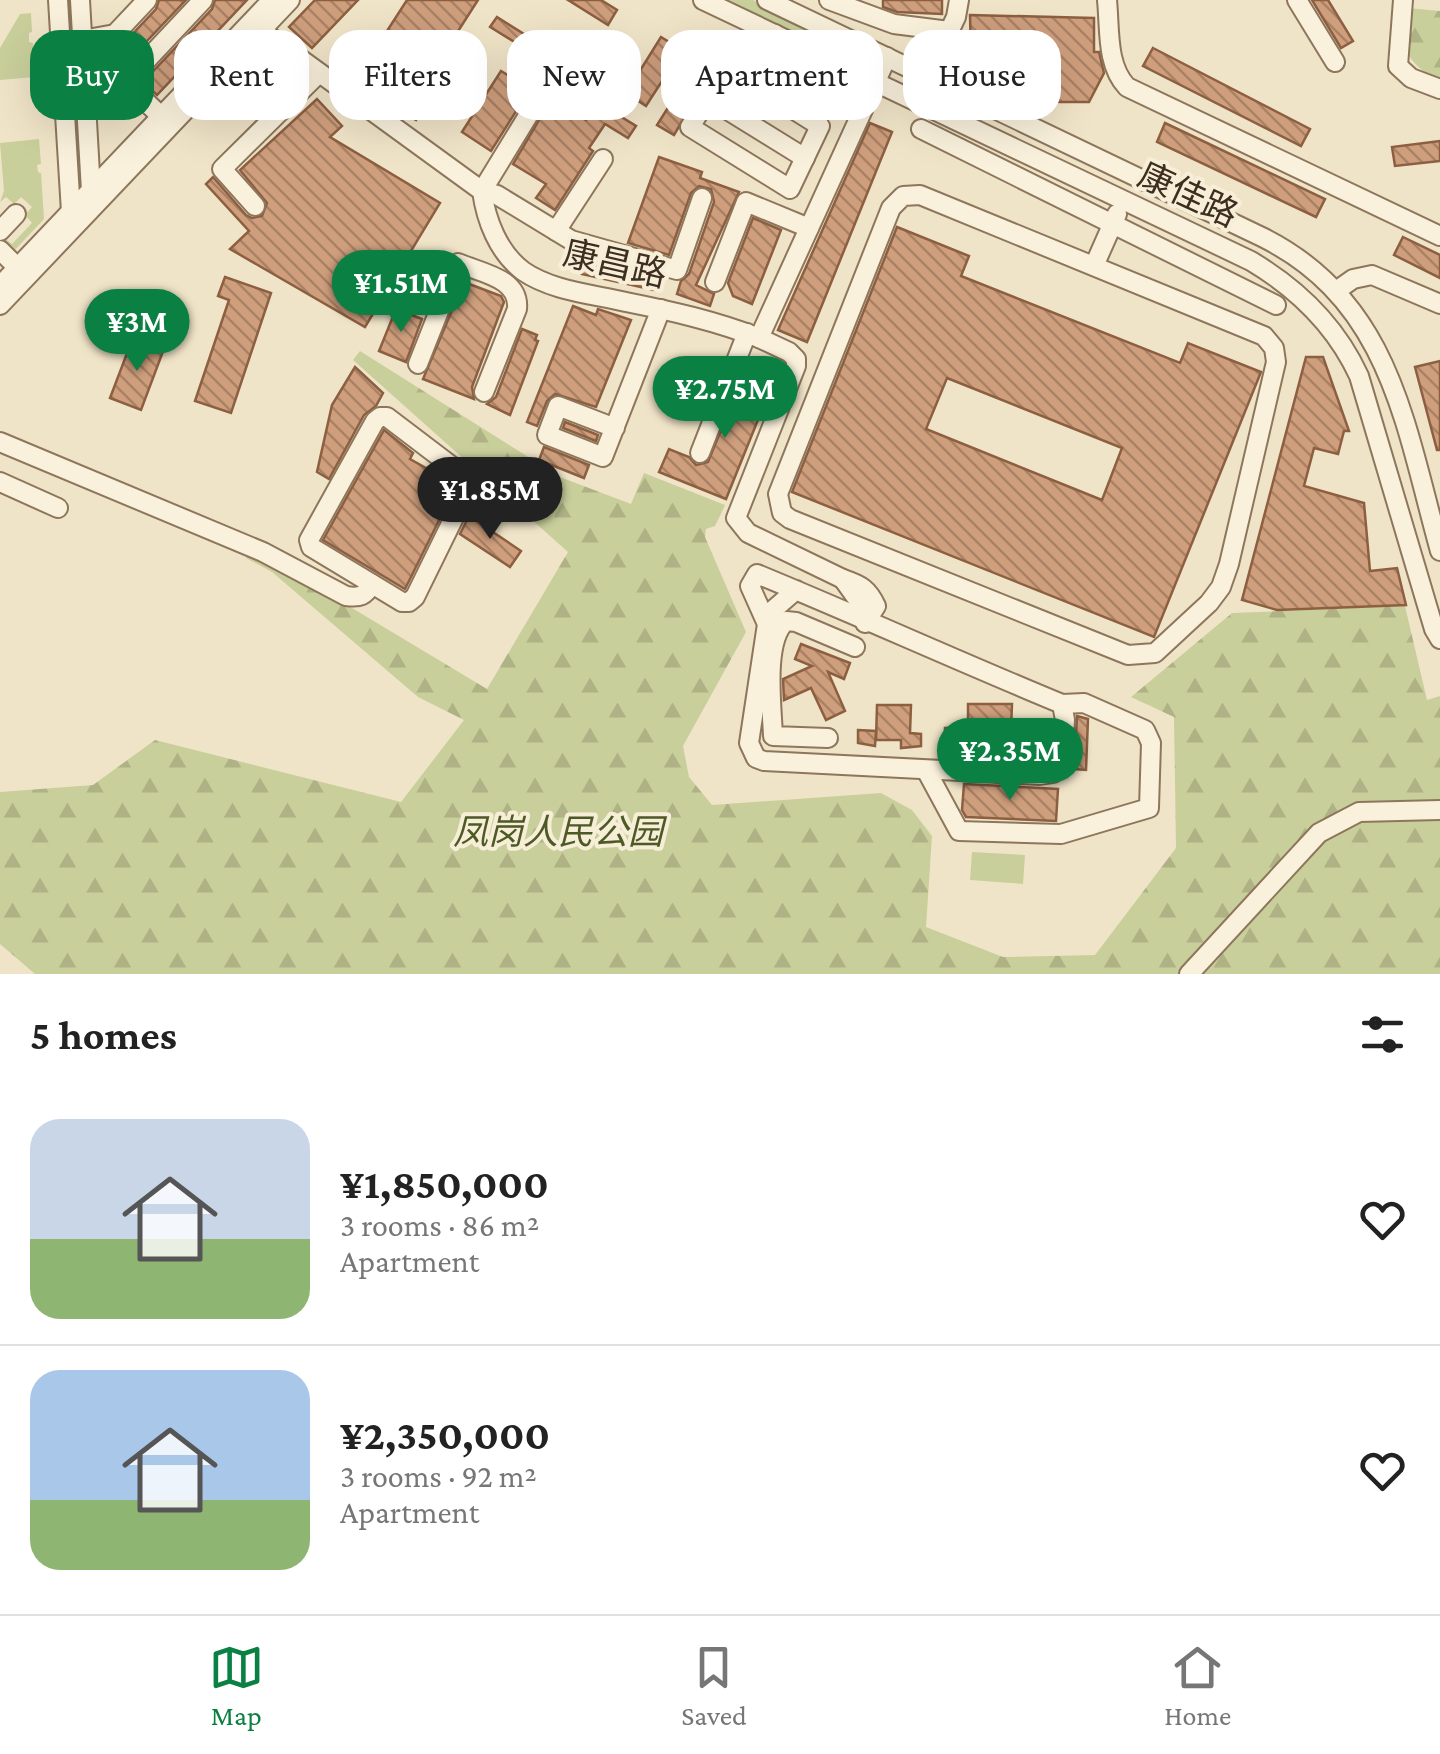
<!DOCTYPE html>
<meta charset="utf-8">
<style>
:root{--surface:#fff;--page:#f6f6f6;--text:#222;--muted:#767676;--line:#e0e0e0;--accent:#0b8043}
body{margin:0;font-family:"Crimson Pro","Noto Sans SC",serif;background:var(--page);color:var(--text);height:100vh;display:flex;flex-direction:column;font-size:38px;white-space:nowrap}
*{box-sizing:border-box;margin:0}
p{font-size:32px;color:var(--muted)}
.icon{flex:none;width:55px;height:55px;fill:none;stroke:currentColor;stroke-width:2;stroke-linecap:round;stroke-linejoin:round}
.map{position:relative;height:974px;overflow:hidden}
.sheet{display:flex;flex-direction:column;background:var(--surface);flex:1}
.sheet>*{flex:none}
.top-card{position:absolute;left:30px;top:30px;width:1380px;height:90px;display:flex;gap:20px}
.price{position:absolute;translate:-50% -85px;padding:0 22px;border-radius:35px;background:var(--accent);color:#fff;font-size:32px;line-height:65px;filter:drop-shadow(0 2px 5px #0008)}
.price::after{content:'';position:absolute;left:50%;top:60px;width:30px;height:22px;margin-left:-15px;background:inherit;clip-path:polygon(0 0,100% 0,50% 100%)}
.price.active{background:#222;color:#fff}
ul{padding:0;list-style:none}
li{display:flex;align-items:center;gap:30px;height:250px;padding:0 30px}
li+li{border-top:2px solid var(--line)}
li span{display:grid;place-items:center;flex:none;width:280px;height:200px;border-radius:30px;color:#555}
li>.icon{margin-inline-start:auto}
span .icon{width:120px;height:120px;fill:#fffc;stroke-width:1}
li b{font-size:42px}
h2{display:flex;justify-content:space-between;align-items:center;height:120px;padding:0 30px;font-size:42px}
.tag{padding:0 35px;border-radius:30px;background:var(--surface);box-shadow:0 10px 40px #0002;font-size:35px;line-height:90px}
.tag.active{background:var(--accent);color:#fff}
.dock{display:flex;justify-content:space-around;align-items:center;height:140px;border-top:2px solid var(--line);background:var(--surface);font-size:28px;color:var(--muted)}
.dock a{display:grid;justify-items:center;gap:5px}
.dock .active{color:var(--accent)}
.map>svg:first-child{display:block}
.green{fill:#c9cf9b}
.forest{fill:url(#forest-firs)}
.building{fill:url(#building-back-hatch);stroke:#8d5f41;stroke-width:2.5;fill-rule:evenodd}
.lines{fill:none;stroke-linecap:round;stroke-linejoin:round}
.minor-casing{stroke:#8d765c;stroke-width:22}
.minor{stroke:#faf1dc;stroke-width:18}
.labels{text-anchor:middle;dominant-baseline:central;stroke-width:8;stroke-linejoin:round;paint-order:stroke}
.street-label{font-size:35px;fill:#3d2e20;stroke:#f7eed8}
.park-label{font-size:35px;font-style:italic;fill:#4d5a26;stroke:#f7eed8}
</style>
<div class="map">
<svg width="1440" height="974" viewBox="0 0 1440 974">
<defs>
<pattern id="forest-firs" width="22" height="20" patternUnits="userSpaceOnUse" patternTransform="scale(2.5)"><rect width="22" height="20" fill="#c9cf9b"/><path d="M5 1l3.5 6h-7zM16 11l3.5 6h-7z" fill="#aeb285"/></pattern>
<pattern id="building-back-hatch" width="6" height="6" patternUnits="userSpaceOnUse" patternTransform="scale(2.5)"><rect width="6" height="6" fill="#cf9f7d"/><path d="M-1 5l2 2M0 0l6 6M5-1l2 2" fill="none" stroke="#a98266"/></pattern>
</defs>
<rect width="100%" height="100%" fill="#f0e4c8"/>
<g class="green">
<polygon points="720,0 753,0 855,49 858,59 849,62"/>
<polygon points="31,13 32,32 29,33 29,42 33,43 35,77 0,80 0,48 20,14"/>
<polygon points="39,139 41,164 37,165 38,172 41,173 44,219 13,252 3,242 3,237 12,244 32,223 25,215 32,207 21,197 14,204 6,197 0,202 4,191 0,143"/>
<polygon points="972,852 1025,855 1023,884 970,880"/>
</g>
<g class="forest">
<path d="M1408 8 1440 11V81C1402 61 1403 48 1408 8Z"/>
<polygon points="360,351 560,477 631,504 644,473 725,505 715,526 706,529 705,537 746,632 683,746 689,777 712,805 881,793 912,810 932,836 926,927 1003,957 1095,955 1176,848 1174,717 1131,697 1232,613 1405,606 1427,700 1440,696 1440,974 35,974 0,944 0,792 93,785 155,740 401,802 464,720 418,697 272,572 246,558 248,551 292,572 487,689 568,552 353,360"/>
</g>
<g class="building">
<polygon points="159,0 186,0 125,64 111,51 124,43 156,9"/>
<polygon points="215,0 247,0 157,95 143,82 212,9"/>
<polygon points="315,0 358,0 312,48 289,27"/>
<polygon points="407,0 478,0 453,39 463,46 416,120 354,82"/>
<polygon points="568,0 601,0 617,10 608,25"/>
<polygon points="883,0 942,0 942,14 897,12 883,7"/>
<polygon points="1312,0 1328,0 1353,41 1341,48"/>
<polygon points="970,15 1094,18 1094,52 1099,52 1104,73 1089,102 1059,102 971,56"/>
<polygon points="497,17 535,41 529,51 490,27"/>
<polygon points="661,37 682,50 646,106 626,93"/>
<polygon points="1153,48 1310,129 1301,146 1143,66"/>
<polygon points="698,60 712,69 674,135 657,125"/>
<polygon points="501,71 530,89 491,151 462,132"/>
<polygon points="552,98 586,120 597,102 636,126 628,138 605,124 589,148 593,151 555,210 536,198 546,184 513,164"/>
<polygon points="317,99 342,126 330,137 440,203 365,327 230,249 249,231 206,184 213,177 246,215 252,218 262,216 267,203 240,170"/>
<polygon points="870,123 892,132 807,342 778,330"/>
<polygon points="1165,123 1325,199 1316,217 1157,142"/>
<polygon points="1440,141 1440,161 1395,166 1392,147"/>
<polygon points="659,157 702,172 700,178 739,192 696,285 714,294 710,306 677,294 681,281 689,274 714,202 711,189 699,186 691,193 669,255 628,243"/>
<polygon points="753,218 781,230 752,304 733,296 728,283"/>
<path d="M897 227 969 256 961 276 1180 363 1188 343 1261 372 1154 637 792 492ZM947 378 1122 448 1102 500 926 429Z"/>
<polygon points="1403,237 1440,255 1440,278 1394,255"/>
<polygon points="586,257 662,279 659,291 582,274"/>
<polygon points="225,277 271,293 231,413 195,401 229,300 218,296"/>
<polygon points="464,282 501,296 504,302 472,387 474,399 423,379"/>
<polygon points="132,297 182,315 177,330 127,312"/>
<polygon points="573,306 596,315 598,309 631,320 596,407 555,394 547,401 537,426 527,422"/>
<polygon points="396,309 422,319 406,362 379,351"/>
<polygon points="522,329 537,335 535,340 538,341 510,415 487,404 496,397"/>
<polygon points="132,340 151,347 153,342 165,346 141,410 110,398"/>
<polygon points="1306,357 1323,357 1349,431 1344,431 1338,454 1314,448 1304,486 1364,503 1370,571 1397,568 1406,605 1277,610 1242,600"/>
<polygon points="1440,361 1440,450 1437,450 1415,367"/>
<polygon points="355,367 383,393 376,406 364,415 329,479 317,472 332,405"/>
<polygon points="746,369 774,380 726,499 659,472 669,449 689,457 696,465 708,462"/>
<polygon points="565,422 598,435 596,441 563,428"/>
<polygon points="384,430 413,453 410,459 451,482 454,490 405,589 323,540"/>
<polygon points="544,447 589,465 584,478 539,460"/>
<polygon points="469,516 521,551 510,567 460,534"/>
<polygon points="801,644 850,663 844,679 828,672 845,711 826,720 811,688 784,700 783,679 812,666 795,659"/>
<polygon points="968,704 1012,704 1011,730 1036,733 1035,754 1003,756 1004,752 997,752 997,742 971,741 971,750 944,748 945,728 968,727"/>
<polygon points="877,705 911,705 910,733 921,734 921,746 901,748 901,740 876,740"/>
<polygon points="1077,716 1088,719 1086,770 1074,769"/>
<polygon points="858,730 876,731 875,746 858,743"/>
<polygon points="964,784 1058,789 1056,821 966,817 962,810"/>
</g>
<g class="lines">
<g class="minor-casing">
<g id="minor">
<polyline points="58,0 71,212 89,211 91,191 80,0"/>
<path d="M703 0 1251 261C1298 289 1336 326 1359 376L1434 629 1440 639"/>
<path d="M767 0 1262 237C1391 301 1405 426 1440 551"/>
<polyline points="829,0 894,24 949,31"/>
<path d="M1107 0C1110 29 1106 65 1127 87L1440 236"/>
<polyline points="1297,0 1335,62"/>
<polyline points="1403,0 1398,66 1411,78 1440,89"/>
<path d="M251 23 482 191C486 220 498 252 523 271 552 291 592 294 626 302 671 311 716 321 759 338L887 57"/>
<polyline points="82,40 170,125"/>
<polyline points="82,40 115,34 147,0"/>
<polygon points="727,68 820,126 790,189 690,127"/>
<polyline points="746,80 775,34"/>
<polyline points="126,82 203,0"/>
<polyline points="923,87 956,17 959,0"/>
<polyline points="540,96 482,191 497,195 571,240 677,270 702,198"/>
<polyline points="708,98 805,158"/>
<polyline points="921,129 1276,305"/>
<polygon points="920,195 1264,336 1274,348 1276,362 1229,564 1221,587 1209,603 1155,653 1128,655 790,519 782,513 778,494 891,208 903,196"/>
<polyline points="255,206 222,169 319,73"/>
<polyline points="0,231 16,214"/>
<polyline points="556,231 603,159"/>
<polyline points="0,250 18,268"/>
<polyline points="1094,266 1117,214"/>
<polyline points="715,282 746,202 809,228"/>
<polyline points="0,286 272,0"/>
<polyline points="1336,291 1353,279 1372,275 1440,304"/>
<polyline points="0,305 290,0"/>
<polyline points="759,338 789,352 796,359 796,366 736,518 748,533 843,579"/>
<path d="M418 364 458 263C481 273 520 278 517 309L484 392"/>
<polygon points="380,417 387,417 462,474 467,491 415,597 409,602 402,602 311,547 309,540 375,421"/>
<polyline points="615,428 558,406 547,435 603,457 657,319 661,309"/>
<path d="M0 442 263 552 346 596C360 598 365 596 372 584"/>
<polyline points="700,453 747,333"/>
<polyline points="0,482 58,508"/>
<path d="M843 579C861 585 868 589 876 606L865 623 858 600Z"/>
<path d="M767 624 750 586 757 574C859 616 960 662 1062 704L1065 720 1062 765 1053 773 1040 775 764 761 756 758 749 743 767 624 773 610 796 590"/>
<path d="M828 738 773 736C772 707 763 641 786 621L796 622 855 647"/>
<polyline points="926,770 959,831 1061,834 1149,808 1151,743 1145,730 1084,703 1062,704"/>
<polyline points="1189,974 1319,833 1359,812 1440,810"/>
</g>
</g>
<use href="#minor" class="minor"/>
</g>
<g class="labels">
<g class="street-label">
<text transform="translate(1188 195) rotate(25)">康佳路</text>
<text transform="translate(615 264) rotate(13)">康昌路</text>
</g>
<g class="park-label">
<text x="558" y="832">凤岗人民公园</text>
</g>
</g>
</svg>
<b class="price" style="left:401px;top:335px">¥1.51M</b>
<b class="price" style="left:137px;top:374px">¥3M</b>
<b class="price" style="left:725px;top:441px">¥2.75M</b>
<b class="price active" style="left:490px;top:542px">¥1.85M</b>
<b class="price" style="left:1010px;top:803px">¥2.35M</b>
<div class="top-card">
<a class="tag active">Buy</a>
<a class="tag">Rent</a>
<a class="tag">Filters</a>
<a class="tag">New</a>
<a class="tag">Apartment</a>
<a class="tag">House</a>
</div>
</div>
<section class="sheet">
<h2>5 homes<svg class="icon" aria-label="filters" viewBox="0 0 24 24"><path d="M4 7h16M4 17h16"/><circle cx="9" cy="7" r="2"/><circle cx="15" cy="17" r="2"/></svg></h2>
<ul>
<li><span style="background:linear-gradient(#c9d6e8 60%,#8fb573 0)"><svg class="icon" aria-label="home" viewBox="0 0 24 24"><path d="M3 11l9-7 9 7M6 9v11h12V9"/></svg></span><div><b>¥1,850,000</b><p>3 rooms · 86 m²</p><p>Apartment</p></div><svg class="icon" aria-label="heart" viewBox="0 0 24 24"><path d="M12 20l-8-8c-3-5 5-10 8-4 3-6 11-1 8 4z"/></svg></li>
<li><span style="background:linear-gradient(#a9c7e8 65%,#8fb573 0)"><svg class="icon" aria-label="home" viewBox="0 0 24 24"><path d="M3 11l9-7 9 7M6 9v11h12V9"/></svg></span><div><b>¥2,350,000</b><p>3 rooms · 92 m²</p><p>Apartment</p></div><svg class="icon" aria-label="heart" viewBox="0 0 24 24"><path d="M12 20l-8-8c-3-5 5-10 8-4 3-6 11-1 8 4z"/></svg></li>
</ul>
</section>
<nav class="dock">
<a class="active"><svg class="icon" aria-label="map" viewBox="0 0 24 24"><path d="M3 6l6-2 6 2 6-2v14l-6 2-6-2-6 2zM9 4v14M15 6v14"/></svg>Map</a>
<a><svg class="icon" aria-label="saved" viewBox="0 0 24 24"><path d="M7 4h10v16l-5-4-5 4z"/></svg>Saved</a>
<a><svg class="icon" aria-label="home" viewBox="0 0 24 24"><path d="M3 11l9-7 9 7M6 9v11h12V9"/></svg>Home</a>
</nav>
